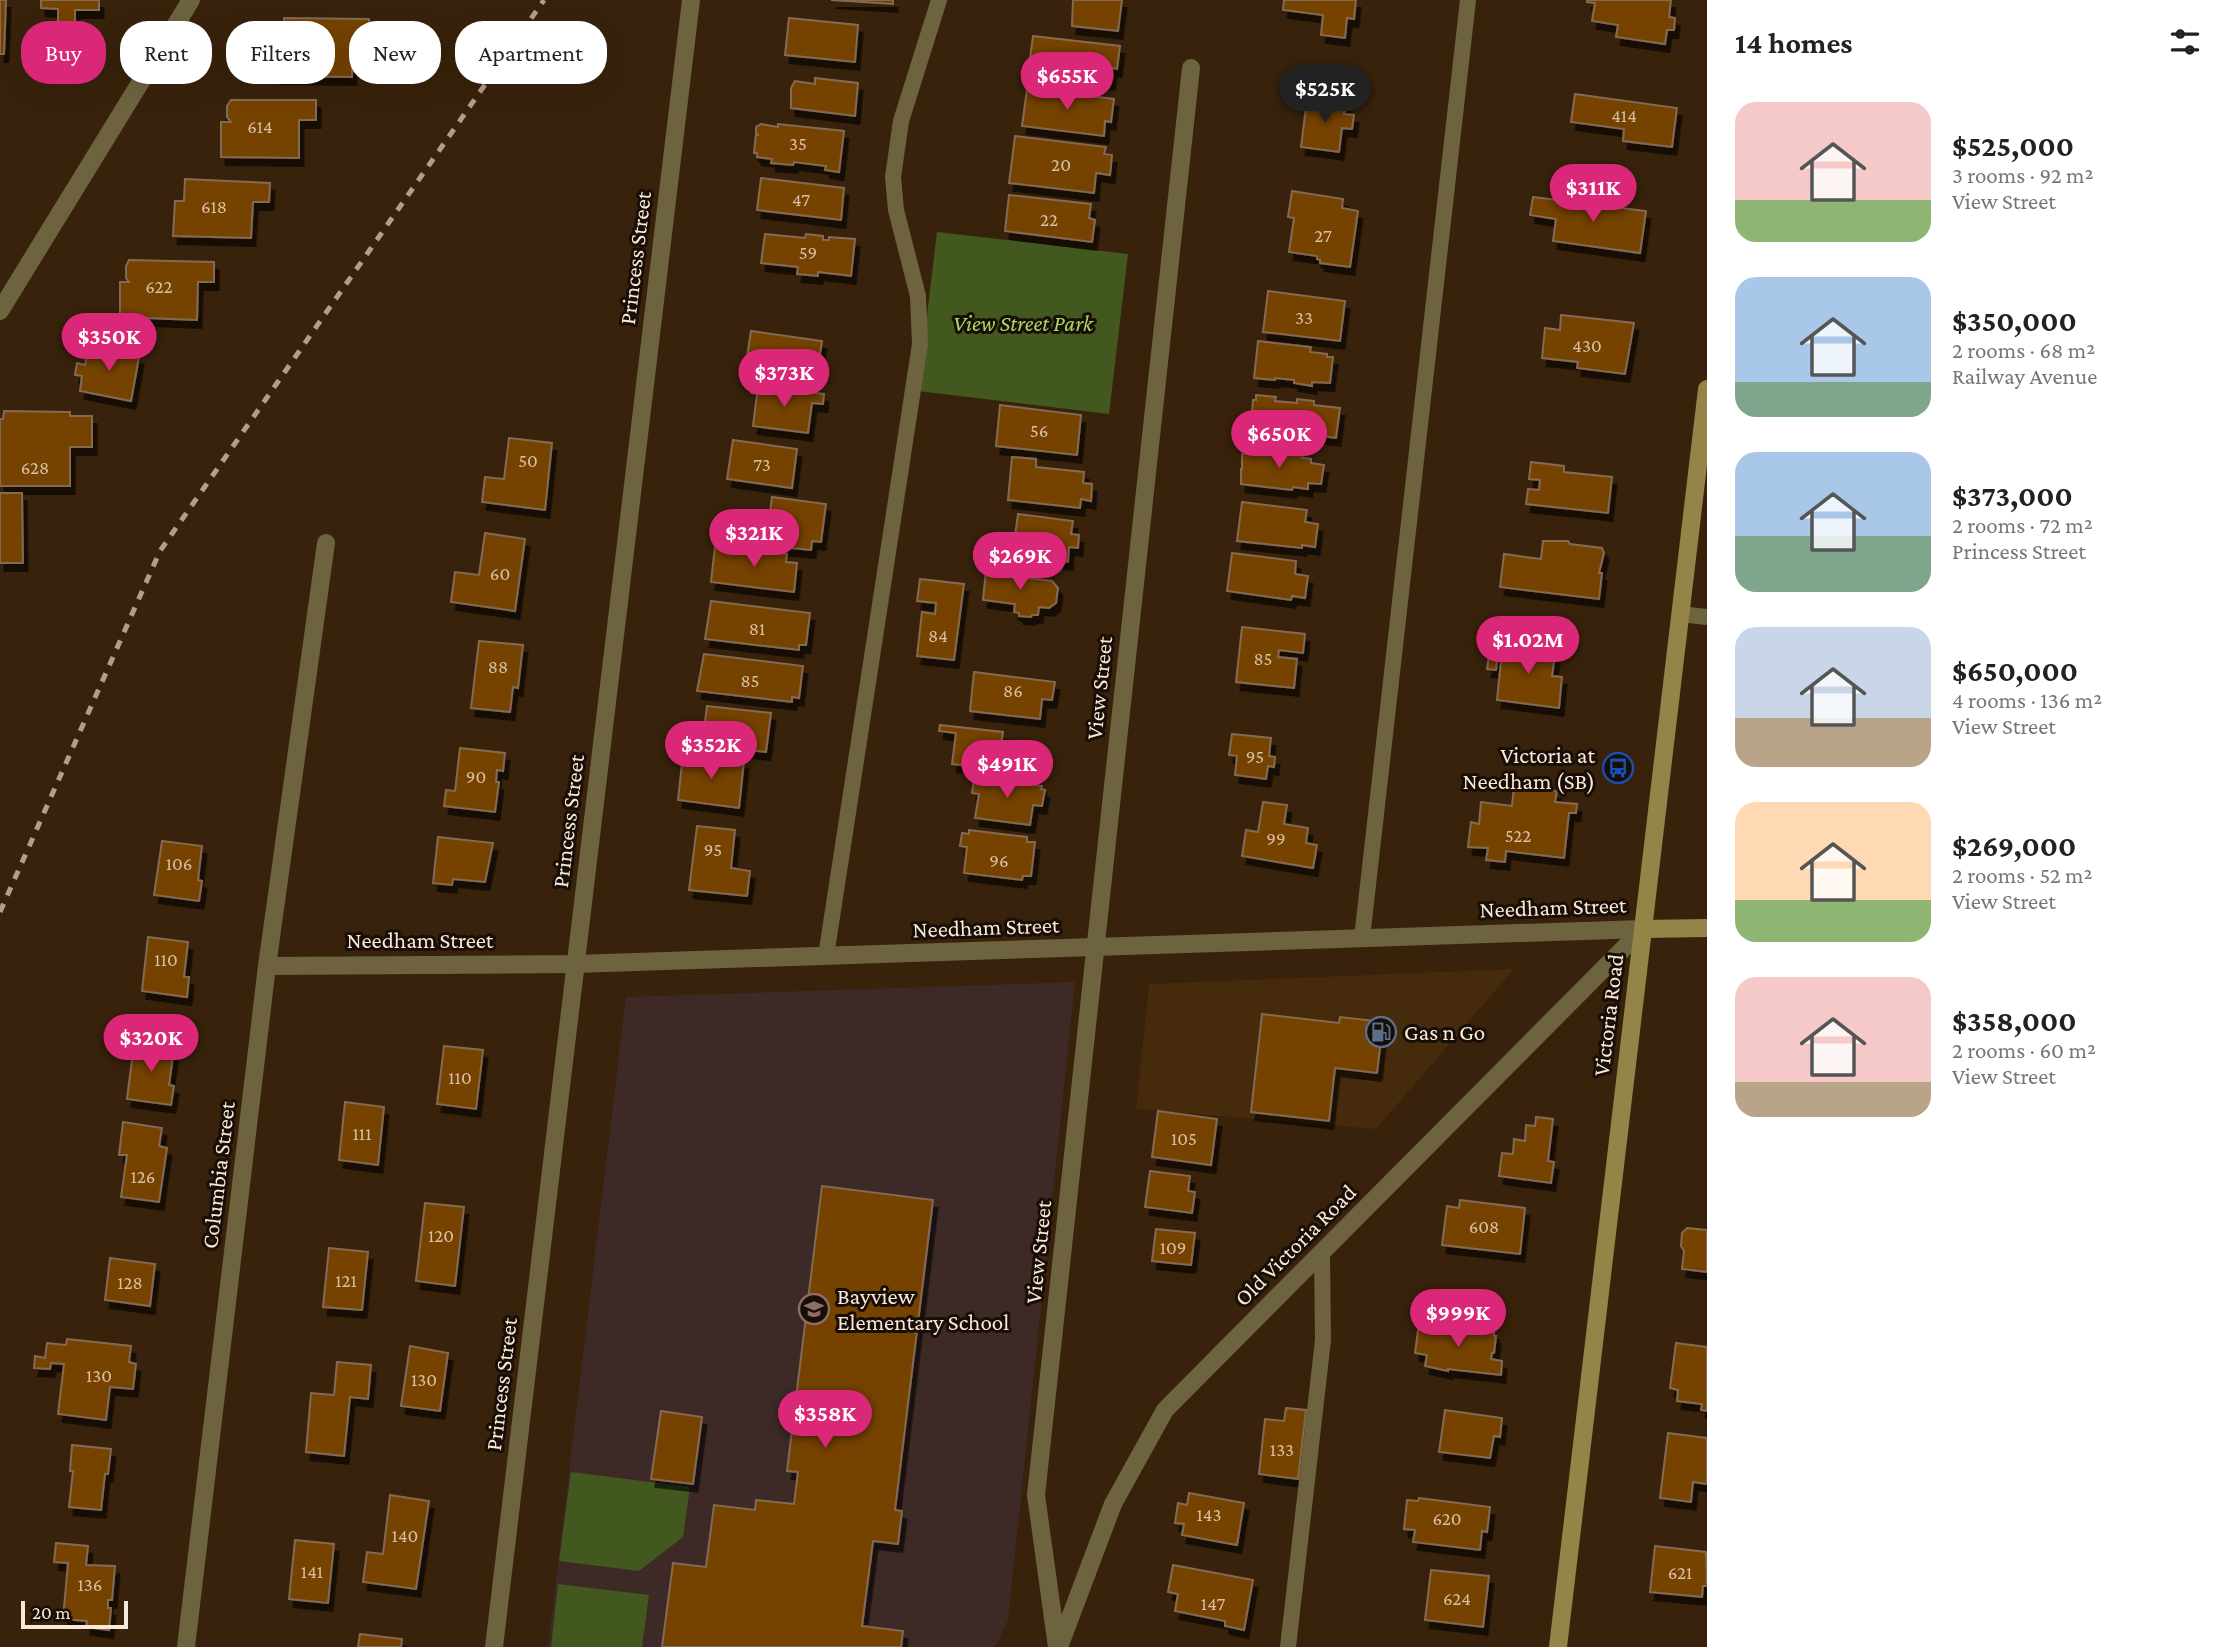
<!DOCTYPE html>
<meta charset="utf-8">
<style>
:root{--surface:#fff;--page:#f6f6f6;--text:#222;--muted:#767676;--accent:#db2777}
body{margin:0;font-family:"Crimson Pro",serif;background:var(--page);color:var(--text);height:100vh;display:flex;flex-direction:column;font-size:26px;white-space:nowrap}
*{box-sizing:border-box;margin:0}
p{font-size:23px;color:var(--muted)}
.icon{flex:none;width:38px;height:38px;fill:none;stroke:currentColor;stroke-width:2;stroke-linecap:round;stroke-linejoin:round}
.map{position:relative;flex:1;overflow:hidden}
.sheet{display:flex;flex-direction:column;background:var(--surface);width:525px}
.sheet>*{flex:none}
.top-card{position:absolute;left:21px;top:21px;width:665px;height:63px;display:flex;gap:14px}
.scale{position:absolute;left:21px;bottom:18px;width:107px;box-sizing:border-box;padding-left:7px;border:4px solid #f8e9db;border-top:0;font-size:19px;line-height:24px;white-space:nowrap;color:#f8e9db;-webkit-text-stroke:5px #180e06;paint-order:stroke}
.price{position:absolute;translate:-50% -60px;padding:0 16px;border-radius:24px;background:var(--accent);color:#fff;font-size:23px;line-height:46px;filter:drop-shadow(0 2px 4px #0008)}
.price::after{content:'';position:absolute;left:50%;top:42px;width:21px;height:16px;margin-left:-10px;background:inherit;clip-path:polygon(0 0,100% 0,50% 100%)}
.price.current{background:#222;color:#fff}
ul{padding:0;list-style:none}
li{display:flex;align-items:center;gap:21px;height:175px;padding:0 28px}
li span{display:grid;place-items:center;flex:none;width:196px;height:140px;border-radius:21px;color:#555}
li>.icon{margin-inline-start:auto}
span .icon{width:84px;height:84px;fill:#fffc;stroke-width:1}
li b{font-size:30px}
h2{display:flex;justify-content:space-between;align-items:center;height:84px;padding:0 28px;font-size:30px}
.chip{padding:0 24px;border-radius:28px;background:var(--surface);box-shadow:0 7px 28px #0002;font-size:24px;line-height:63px}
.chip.current{background:var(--accent);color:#fff}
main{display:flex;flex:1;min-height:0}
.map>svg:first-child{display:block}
.built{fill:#452a0c}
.education{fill:#3d2a27}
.green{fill:#42581e}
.building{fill:#754304;stroke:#856a52;stroke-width:2;filter:url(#shadow)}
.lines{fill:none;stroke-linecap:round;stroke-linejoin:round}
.lane{stroke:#6d633f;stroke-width:16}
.street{stroke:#6d633f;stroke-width:18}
.secondary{stroke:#958448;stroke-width:18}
.rail{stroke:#b19f8e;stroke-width:5;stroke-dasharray:9 9;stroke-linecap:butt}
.labels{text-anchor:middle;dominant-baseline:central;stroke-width:6;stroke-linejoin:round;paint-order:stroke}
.number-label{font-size:19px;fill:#d7c0a5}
.street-label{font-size:23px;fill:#f8e9db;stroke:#180e06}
.park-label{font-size:23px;font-style:italic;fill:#a9d665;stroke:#180e06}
.poi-label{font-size:23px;fill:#f8e9db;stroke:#180e06;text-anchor:start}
</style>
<main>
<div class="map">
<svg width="1707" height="1647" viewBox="0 0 1707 1647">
<defs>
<filter id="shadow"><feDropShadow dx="4.5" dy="8" stdDeviation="0" flood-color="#0009"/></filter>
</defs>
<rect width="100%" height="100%" fill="#38220b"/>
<polygon class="built" points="1514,969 1376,1129 1136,1109 1149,984"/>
<polygon class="education" points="1075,982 1008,1620 995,1647 548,1647 626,997"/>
<g class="green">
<polygon points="937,232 1128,254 1109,414 918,391"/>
<polygon points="571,1472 690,1487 683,1537 639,1571 559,1561"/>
<polygon points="558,1584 649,1595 642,1647 551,1647"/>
</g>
<g class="building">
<polygon points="0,0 6,0 4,54 0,54"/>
<polygon points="41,0 99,0 99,10 75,10 75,23 58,22 58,9 41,8"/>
<polygon points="831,0 893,0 893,4"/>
<polygon points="1073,0 1122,0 1118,31 1072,26"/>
<polygon points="1284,0 1356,0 1354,19 1347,18 1345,38 1321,35 1323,15 1283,10"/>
<polygon points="1587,0 1671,0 1669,17 1675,18 1674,30 1667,30 1665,44 1616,37 1618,25 1592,21 1595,3 1587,2"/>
<polygon points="284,18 369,19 369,39 353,38 352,77 276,76 276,40 284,41"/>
<polygon points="789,18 858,25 855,62 785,55"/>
<polygon points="1033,36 1120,46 1117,69 1112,68 1110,82 1028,73"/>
<polygon points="815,78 858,83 855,116 791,108 791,88 795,81 815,84"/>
<polygon points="1027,89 1114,99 1111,122 1105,121 1104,136 1022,126"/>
<polygon points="1575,94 1677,108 1672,147 1623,141 1624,129 1571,122"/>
<polygon points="1307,99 1346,104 1344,114 1354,115 1352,129 1342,128 1339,152 1301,147"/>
<polygon points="231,100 316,100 316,120 299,120 299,158 221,157 221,122 231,122 227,117 227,106"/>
<polygon points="761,124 778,127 778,124 844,131 839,172 825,170 826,166 794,162 793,165 771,163 772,159 757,157 757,153 754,153 756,134 759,135 756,133 756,127"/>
<polygon points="1015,136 1106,147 1104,154 1112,155 1110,175 1096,173 1094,193 1009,183"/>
<polygon points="761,178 844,188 841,220 757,210"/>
<polygon points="185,179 270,183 269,202 253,202 251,238 173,236 175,201 184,201"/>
<polygon points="1292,191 1343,199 1342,208 1358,211 1350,267 1320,263 1320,260 1317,259 1317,256 1289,252 1294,218 1288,217"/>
<polygon points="1009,195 1091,204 1089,218 1095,220 1092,242 1005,231"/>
<polygon points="1533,197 1646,211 1640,253 1553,241 1556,219 1530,215"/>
<polygon points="765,234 805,238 806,234 823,236 823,240 829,240 829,237 855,239 851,276 818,272 818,276 797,274 798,267 761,263"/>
<polygon points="129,260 214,262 214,282 198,282 197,320 120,317 120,282 129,282 126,278 126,266"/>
<polygon points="1268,291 1345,301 1340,341 1263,332"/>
<polygon points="1561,315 1634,323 1625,374 1577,368 1578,362 1542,358 1545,328 1560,330"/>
<polygon points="751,331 822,341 816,380 761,373 763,359 747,357"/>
<polygon points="1258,341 1311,347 1310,352 1327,354 1327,357 1333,357 1330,383 1312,382 1312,386 1294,383 1294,380 1275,378 1275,380 1254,378"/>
<polygon points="115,345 122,346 120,353 139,357 131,401 80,391 82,376 75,375 77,363 85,365 89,346 114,351"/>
<polygon points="751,386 824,394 823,404 812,403 808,433 753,426 757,394 751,393"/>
<polygon points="1256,395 1276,397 1275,401 1297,403 1297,399 1314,401 1314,405 1340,408 1336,438 1304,434 1304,437 1252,431 1253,424 1251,424 1253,400 1256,400"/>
<polygon points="1000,405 1081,415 1077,455 996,446"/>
<polygon points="4,411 70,412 70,416 92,416 92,447 70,447 70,486 0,486 0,419 3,419"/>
<polygon points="509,438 552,443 545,510 482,502 485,477 504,479"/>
<polygon points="733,440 797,449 792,488 727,479"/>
<polygon points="1245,448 1264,450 1264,453 1286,456 1286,453 1303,454 1302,458 1311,459 1311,463 1324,465 1321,484 1308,483 1308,489 1293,487 1292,490 1241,484 1241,469 1242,469 1242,454 1244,454"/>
<polygon points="1012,457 1036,459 1036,467 1084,472 1083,483 1092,484 1091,501 1081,499 1080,508 1008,500"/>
<polygon points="1531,462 1564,466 1564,472 1612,477 1608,513 1526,504 1528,489 1539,490 1540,480 1529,479"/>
<polygon points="0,493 22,493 23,563 0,563"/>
<polygon points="772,497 826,504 821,542 812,541 811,550 770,546 772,535 767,535"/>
<polygon points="1242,502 1307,510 1305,522 1318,524 1315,547 1302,545 1302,548 1237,541"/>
<polygon points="1018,514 1073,521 1071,534 1079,535 1078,548 1069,547 1068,562 998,554 999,541 1014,543"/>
<polygon points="485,533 525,539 515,611 451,602 455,572 479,575"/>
<polygon points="1543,541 1568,541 1570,544 1602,548 1604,553 1599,573 1602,573 1599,599 1500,587 1504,554 1541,559"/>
<polygon points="715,546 787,554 786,562 797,563 794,592 711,582"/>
<polygon points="1232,553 1296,561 1295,574 1308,576 1305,598 1292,596 1291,600 1227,591"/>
<polygon points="986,570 1020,574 1020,577 1052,581 1058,588 1056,603 1049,608 1039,607 1038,615 1032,615 1031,617 1019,616 1019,613 1014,612 1015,604 983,600"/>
<polygon points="920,579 964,584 954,660 917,656 922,612 935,614 936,603 917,601"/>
<polygon points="711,601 810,613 806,645 799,645 799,650 705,639"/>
<polygon points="1242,627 1305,634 1303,653 1279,650 1278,657 1297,659 1294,688 1236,682"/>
<polygon points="479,641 523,645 518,688 513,687 510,712 471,708"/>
<polygon points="1513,642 1556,647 1552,676 1562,677 1559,708 1497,700 1501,661 1497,661 1496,670 1487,669 1489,655 1511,657"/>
<polygon points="704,654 803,666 799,698 792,697 792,702 697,691"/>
<polygon points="974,672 1055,682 1052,700 1042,699 1040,719 970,711"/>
<polygon points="707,706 771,713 766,752 702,745"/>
<polygon points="940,725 1003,732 998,769 952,764 956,733 939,731"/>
<polygon points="1232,734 1271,738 1269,756 1275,757 1274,767 1268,766 1266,779 1235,775 1237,756 1229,755"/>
<polygon points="460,748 505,753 503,771 497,770 496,782 499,782 495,812 444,806 446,790 455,791"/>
<polygon points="683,754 744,761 739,808 678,800"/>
<polygon points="981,777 1042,786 1041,789 1045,790 1042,806 1033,805 1030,825 975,818 979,794 972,793 974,780 980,780"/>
<polygon points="1514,786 1557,791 1555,802 1577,804 1576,813 1569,813 1564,858 1506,851 1505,862 1486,860 1488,848 1468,847 1471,822 1479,824 1481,802 1512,806"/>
<polygon points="1263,802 1287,805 1284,824 1308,828 1306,843 1317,845 1313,868 1242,856 1246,830 1258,832"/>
<polygon points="697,826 735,830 731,868 750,871 747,896 689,890"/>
<polygon points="969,830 1027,837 1027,842 1035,842 1031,876 1023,876 1022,880 964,873 967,847 960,846 962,833 969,834"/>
<polygon points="438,837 493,843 485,882 453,879 452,885 433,883"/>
<polygon points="162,841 202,846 198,880 202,881 199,901 154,895"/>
<polygon points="148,937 188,942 184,977 189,977 187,997 142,991"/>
<polygon points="1262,1014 1339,1023 1340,1017 1383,1022 1377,1073 1335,1068 1329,1121 1251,1112"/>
<polygon points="141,1038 149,1039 148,1046 174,1049 169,1085 174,1086 171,1105 127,1099 134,1044 140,1045"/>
<polygon points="444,1046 483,1050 476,1109 437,1104"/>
<polygon points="345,1102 384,1107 378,1165 339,1160"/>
<polygon points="1158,1111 1217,1119 1211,1165 1152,1157"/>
<polygon points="1536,1117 1553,1119 1548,1161 1554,1162 1551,1183 1499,1176 1502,1153 1513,1154 1514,1139 1525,1141 1526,1125 1535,1126"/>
<polygon points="123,1122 162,1128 159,1146 167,1148 159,1202 121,1197 127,1155 119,1155"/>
<polygon points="1150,1171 1190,1176 1188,1191 1195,1192 1192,1213 1145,1207"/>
<polygon points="822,1186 933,1200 895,1510 902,1511 898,1544 873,1541 862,1626 903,1631 901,1647 662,1647 673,1563 706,1567 714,1505 755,1510 756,1500 794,1504 798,1472 787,1471"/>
<polygon points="1460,1200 1525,1208 1520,1254 1442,1245 1447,1206 1459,1208"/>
<polygon points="425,1203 464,1207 455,1286 416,1281"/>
<polygon points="1687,1228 1707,1230 1707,1272 1682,1269 1684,1251 1681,1246 1682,1233"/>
<polygon points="1156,1229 1195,1233 1191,1265 1152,1261"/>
<polygon points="329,1248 368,1252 362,1310 323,1307"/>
<polygon points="110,1258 155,1264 150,1306 105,1300"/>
<polygon points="1419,1323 1461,1328 1463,1326 1494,1332 1494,1336 1496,1336 1494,1353 1492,1353 1491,1359 1502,1361 1501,1375 1448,1369 1448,1371 1425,1366 1427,1355 1415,1353"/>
<polygon points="67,1339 131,1346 129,1362 136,1364 133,1389 110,1387 106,1420 58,1414 64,1364 51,1363 50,1369 34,1368 35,1356 45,1358 47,1343 66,1345"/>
<polygon points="1676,1343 1707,1347 1707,1411 1701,1410 1702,1404 1677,1401 1678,1390 1670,1388"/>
<polygon points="410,1346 448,1353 440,1411 401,1406"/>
<polygon points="337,1362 371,1365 368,1399 350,1397 344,1456 306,1452 311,1393 334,1395"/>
<polygon points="1286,1408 1306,1410 1298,1479 1259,1474 1265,1419 1284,1421"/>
<polygon points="1445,1410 1502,1418 1500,1437 1494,1436 1490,1458 1439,1452"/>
<polygon points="661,1411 702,1417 693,1484 651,1479"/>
<polygon points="1668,1433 1707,1438 1707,1484 1693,1482 1691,1502 1660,1498"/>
<polygon points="72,1445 111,1449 108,1474 105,1474 101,1510 69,1507 73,1471 70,1471"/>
<polygon points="1189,1493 1244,1503 1237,1545 1182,1535 1184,1524 1175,1523 1178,1503 1187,1505"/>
<polygon points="390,1495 429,1501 416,1589 363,1582 367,1552 383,1554"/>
<polygon points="1419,1498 1490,1507 1487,1532 1482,1531 1480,1550 1413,1542 1415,1530 1404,1529 1407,1500 1418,1501"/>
<polygon points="295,1540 334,1544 328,1603 289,1599"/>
<polygon points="56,1543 88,1546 86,1565 115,1566 112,1600 108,1600 108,1608 111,1608 109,1630 86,1627 87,1621 63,1619 68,1563 54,1562"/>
<polygon points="1655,1546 1706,1552 1707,1586 1703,1586 1702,1597 1650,1592"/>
<polygon points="1173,1565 1253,1580 1244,1630 1225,1626 1225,1621 1175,1611 1178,1594 1168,1592"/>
<polygon points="1431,1570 1489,1576 1483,1627 1425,1620"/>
<polygon points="360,1634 402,1639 401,1647 358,1647"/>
</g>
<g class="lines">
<g class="lane">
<polyline points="1680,614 1707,617"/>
<polyline points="1362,938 1468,0"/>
<polyline points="826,956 920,344 918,296 896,210 893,177 901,121 939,0"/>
<polyline points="1288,1647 1323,1340 1322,1252"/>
</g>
<g class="street">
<polyline points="0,311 191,0"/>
<polyline points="267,966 575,964 1643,929"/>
<polyline points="186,1647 267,966 326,543"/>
<polyline points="494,1647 691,0"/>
<polyline points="1057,1647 1036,1495 1191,68"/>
<polyline points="1059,1647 1113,1504 1165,1410 1643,929"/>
</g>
<g class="secondary">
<polyline points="1643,929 1707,928"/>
<polyline points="1558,1647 1707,389"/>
</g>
<polyline class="rail" points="0,912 160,551 544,0"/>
</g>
<defs>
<g id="bus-ring" transform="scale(1.575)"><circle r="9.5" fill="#180e06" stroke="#1a4fb4" stroke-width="1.5"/><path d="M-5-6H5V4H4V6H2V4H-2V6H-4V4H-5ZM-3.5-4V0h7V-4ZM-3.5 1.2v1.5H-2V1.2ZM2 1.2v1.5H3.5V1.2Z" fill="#1a4fb4"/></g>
<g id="fuel-ring" transform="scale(1.575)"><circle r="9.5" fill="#180e06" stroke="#5c6f8a" stroke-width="1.5"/><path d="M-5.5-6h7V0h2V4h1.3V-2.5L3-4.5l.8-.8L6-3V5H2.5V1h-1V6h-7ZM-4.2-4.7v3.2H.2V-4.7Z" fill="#5c6f8a"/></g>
<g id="school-ring" transform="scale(1.575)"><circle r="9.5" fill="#180e06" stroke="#8d6e63" stroke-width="1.5"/><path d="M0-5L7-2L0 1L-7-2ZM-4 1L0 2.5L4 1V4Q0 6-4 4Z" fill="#8d6e63"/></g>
</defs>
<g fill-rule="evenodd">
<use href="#bus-ring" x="1618" y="768"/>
<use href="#fuel-ring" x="1381" y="1032"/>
<use href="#school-ring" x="814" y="1309"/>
</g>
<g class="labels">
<g class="number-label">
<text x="1624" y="115">414</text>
<text x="260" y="126">614</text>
<text x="798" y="143">35</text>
<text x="1061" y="164">20</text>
<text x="801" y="199">47</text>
<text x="214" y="206">618</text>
<text x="1049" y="219">22</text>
<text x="1323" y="235">27</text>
<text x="808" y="252">59</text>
<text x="159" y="286">622</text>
<text x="1304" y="317">33</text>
<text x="1587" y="345">430</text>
<text x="1039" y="430">56</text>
<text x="528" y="460">50</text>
<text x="762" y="464">73</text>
<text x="35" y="467">628</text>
<text x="500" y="573">60</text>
<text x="757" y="628">81</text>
<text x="938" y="635">84</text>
<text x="1263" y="658">85</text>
<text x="498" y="666">88</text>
<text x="750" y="680">85</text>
<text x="1013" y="690">86</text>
<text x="1255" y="756">95</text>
<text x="476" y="776">90</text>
<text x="1518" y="835">522</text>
<text x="1276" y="838">99</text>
<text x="713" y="849">95</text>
<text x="999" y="860">96</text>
<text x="179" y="863">106</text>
<text x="166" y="959">110</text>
<text x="460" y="1077">110</text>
<text x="362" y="1133">111</text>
<text x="1184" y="1138">105</text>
<text x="143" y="1176">126</text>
<text x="1484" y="1226">608</text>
<text x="441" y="1235">120</text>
<text x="1173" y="1247">109</text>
<text x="346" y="1280">121</text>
<text x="130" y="1282">128</text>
<text x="99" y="1375">130</text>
<text x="424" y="1379">130</text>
<text x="1282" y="1449">133</text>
<text x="1209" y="1514">143</text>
<text x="1447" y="1518">620</text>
<text x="405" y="1535">140</text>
<text x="312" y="1571">141</text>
<text x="1680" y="1572">621</text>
<text x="90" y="1584">136</text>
<text x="1457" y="1598">624</text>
<text x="1213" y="1603">147</text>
</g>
<g class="street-label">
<text transform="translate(635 258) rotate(-83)">Princess Street</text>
<text transform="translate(1099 688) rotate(-84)">View Street</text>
<text transform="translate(568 821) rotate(-83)">Princess Street</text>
<text transform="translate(1553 907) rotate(-2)">Needham Street</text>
<text transform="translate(986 927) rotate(-2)">Needham Street</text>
<text x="420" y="940">Needham Street</text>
<text transform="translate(1608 1015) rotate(-83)">Victoria Road</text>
<text transform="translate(218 1175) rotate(-83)">Columbia Street</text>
<text transform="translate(1295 1245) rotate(-45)">Old Victoria Road</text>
<text transform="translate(1038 1252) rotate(-84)">View Street</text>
<text transform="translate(501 1384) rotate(-83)">Princess Street</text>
</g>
<g class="park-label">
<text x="1023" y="323">View Street Park</text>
</g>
<g class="poi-label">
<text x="1595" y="755" text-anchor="end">Victoria at<tspan x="1595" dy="26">Needham (SB)</tspan></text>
<text x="1404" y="1032">Gas n Go</text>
<text x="837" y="1296">Bayview<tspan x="837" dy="26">Elementary School</tspan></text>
</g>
</g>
</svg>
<div class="scale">20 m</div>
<b class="price" style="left:1067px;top:112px">$655K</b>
<b class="price current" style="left:1325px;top:125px">$525K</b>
<b class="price" style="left:1593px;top:224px">$311K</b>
<b class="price" style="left:109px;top:373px">$350K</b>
<b class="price" style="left:784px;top:409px">$373K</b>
<b class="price" style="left:1279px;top:470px">$650K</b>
<b class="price" style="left:754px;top:569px">$321K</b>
<b class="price" style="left:1020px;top:592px">$269K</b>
<b class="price" style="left:1528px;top:676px">$1.02M</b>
<b class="price" style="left:711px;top:781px">$352K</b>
<b class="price" style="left:1007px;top:800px">$491K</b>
<b class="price" style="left:151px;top:1074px">$320K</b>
<b class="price" style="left:1458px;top:1349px">$999K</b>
<b class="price" style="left:825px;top:1450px">$358K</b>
<div class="top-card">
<a class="chip current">Buy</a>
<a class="chip">Rent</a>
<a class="chip">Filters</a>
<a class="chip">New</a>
<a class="chip">Apartment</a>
</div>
</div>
<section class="sheet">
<h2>14 homes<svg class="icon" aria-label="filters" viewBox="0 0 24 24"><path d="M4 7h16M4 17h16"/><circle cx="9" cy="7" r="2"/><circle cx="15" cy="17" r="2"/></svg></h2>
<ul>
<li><span style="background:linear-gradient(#f6c9c9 70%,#8fb573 0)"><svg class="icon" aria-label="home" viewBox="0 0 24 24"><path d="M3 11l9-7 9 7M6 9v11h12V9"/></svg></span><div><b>$525,000</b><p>3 rooms · 92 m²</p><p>View Street</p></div></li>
<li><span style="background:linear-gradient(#a9c7e8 75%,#7fa58c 0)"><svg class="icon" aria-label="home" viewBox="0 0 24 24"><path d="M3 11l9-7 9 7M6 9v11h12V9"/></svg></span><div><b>$350,000</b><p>2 rooms · 68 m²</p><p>Railway Avenue</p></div></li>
<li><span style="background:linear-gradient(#a9c7e8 60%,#7fa58c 0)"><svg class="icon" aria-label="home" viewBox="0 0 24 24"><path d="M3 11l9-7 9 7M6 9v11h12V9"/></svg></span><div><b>$373,000</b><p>2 rooms · 72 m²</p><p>Princess Street</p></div></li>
<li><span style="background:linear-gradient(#c9d6e8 65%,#b9a48a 0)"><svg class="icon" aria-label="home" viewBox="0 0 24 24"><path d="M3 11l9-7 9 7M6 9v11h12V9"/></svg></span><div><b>$650,000</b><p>4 rooms · 136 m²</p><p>View Street</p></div></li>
<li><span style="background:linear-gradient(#ffd9b3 70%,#8fb573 0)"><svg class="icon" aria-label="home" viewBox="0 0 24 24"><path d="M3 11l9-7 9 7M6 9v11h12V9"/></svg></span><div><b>$269,000</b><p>2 rooms · 52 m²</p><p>View Street</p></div></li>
<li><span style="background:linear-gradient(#f6c9c9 75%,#b9a48a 0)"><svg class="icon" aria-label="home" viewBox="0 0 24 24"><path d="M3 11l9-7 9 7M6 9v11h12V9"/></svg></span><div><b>$358,000</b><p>2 rooms · 60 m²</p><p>View Street</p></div></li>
</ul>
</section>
</main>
